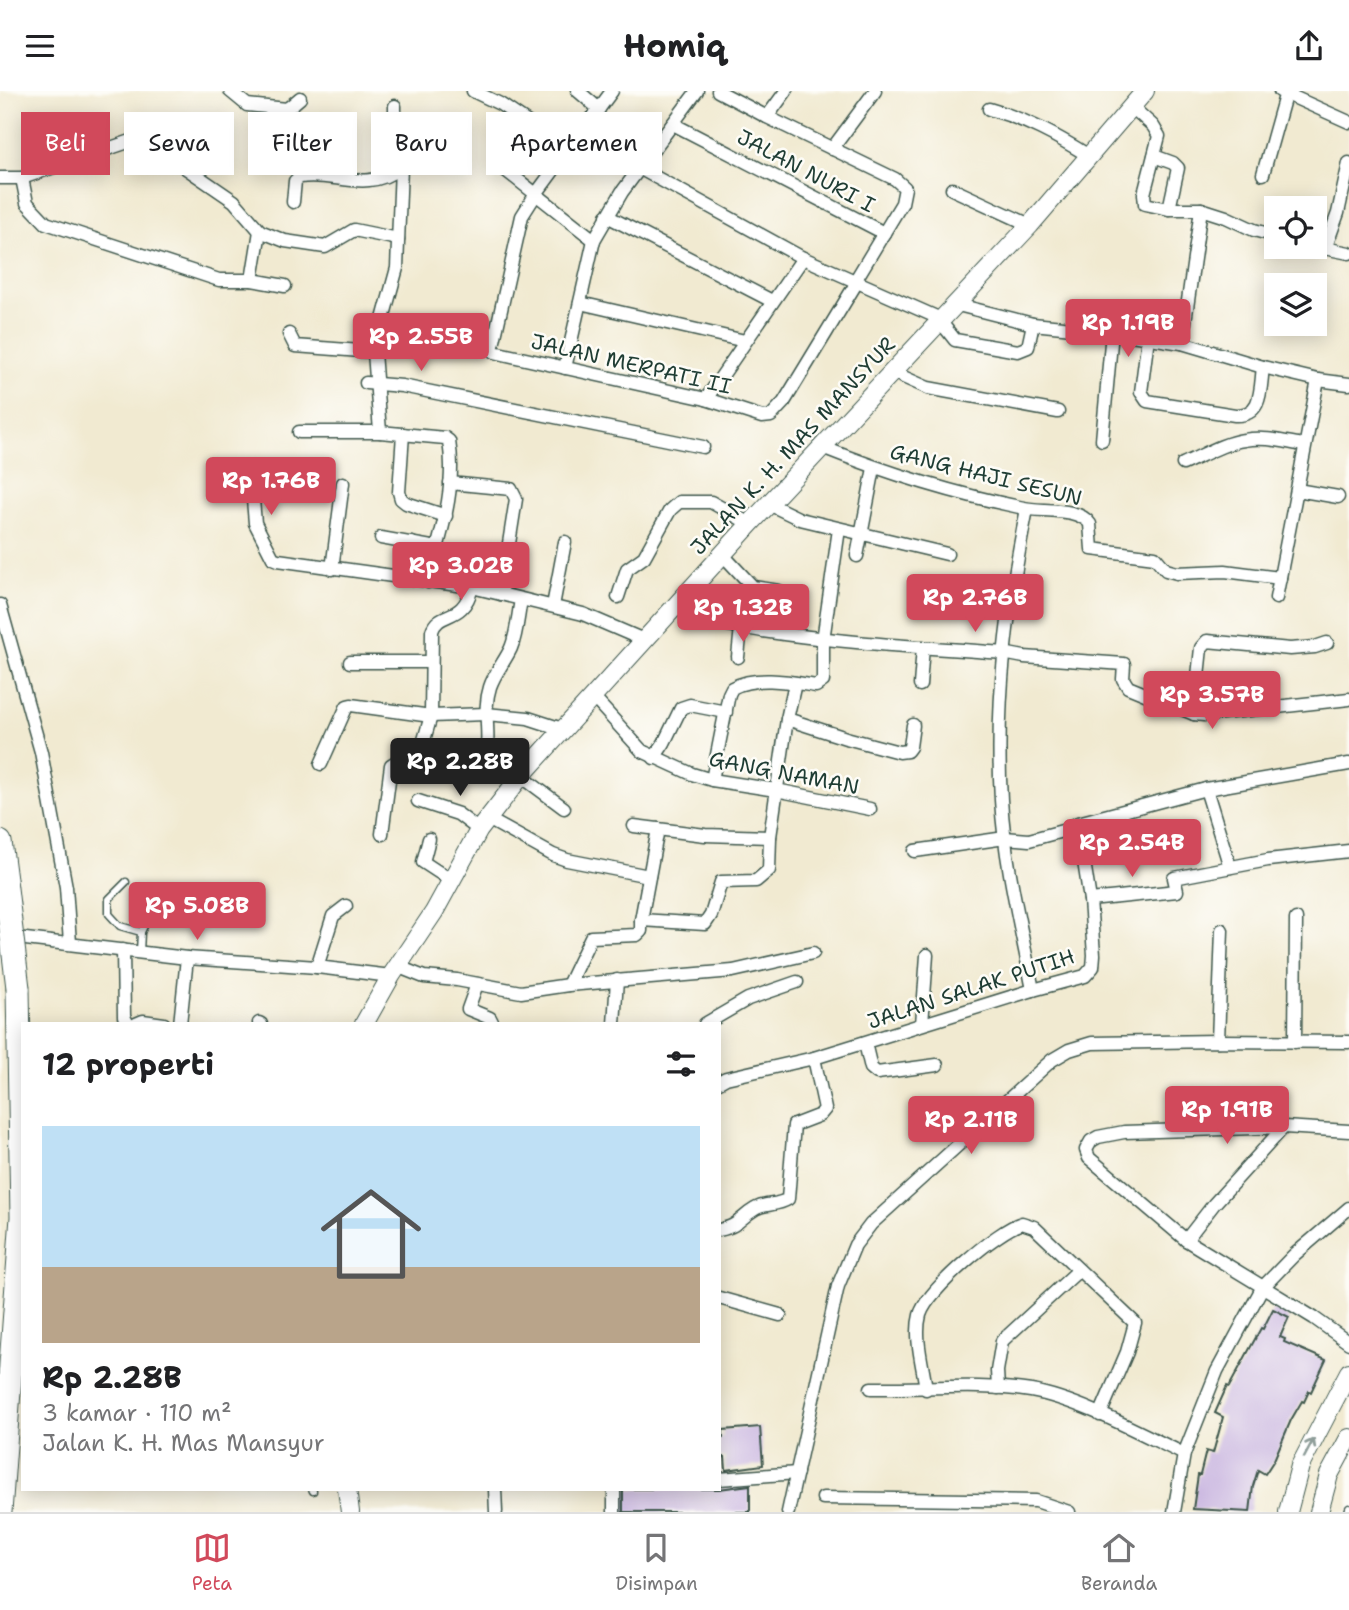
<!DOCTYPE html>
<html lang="id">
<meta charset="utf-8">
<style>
:root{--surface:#fff;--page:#f2f2f2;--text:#202124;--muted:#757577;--line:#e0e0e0;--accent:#d1495b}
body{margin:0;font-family:"Shantell Sans",sans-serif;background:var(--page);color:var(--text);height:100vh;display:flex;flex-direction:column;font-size:26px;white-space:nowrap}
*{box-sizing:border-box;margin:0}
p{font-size:23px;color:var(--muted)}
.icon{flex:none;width:38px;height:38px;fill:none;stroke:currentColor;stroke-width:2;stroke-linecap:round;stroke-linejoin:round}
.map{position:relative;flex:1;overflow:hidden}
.details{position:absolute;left:21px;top:931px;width:700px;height:469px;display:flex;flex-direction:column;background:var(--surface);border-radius:0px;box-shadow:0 4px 18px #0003}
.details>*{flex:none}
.guide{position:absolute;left:21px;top:21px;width:700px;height:63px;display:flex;gap:14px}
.buttons{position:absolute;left:1264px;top:105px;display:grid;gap:14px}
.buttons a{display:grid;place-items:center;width:63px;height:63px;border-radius:0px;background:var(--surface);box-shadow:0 4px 18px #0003;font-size:35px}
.price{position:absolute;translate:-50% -60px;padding:0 16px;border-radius:7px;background:var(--accent);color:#fff;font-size:23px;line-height:46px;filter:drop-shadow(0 2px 4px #0008)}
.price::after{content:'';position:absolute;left:50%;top:42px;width:21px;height:16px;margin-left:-10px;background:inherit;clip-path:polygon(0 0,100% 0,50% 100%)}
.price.selected{background:#222;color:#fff}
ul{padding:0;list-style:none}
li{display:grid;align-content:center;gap:14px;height:371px;padding:0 21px}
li+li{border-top:2px solid var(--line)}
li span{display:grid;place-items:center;height:217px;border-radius:0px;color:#555}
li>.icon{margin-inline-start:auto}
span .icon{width:126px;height:126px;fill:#fffc;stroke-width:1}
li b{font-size:30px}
h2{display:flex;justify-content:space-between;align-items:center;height:84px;padding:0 21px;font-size:30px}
.chip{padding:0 24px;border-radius:0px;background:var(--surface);box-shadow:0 4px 18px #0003;font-size:24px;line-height:63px}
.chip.selected{background:var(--accent);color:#fff}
header{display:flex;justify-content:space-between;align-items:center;height:91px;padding:0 21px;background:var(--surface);font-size:32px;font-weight:700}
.tabs{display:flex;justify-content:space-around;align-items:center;height:98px;border-top:2px solid var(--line);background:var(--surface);font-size:19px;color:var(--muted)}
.tabs a{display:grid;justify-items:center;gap:4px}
.tabs .selected{color:var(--accent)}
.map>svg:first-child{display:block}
.building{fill:#cbb8e1}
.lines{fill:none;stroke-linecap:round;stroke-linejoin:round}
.lane-casing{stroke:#3e574c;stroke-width:9}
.street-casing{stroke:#3e574c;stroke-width:15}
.secondary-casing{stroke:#3e574c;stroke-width:20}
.highway-casing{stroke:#3e574c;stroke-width:25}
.lane{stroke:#fff;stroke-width:6}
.street{stroke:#fff;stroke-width:12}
.secondary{stroke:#fff;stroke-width:18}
.highway{stroke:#fff;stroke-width:23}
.highway-bridge-casing{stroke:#3e574c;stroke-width:25;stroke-linecap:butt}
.highway-bridge{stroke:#fff;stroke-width:23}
.oneway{stroke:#8f9e9a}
.labels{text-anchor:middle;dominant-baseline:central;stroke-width:5;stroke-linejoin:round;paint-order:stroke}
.street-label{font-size:21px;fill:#1f3d34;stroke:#fdfcf7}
</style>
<header><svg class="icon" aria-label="menu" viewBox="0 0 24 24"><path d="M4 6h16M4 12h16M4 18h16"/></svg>Homiq<svg class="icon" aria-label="share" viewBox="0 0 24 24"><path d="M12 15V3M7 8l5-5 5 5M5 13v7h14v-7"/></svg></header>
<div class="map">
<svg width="1349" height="1421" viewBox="0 0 1349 1421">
<rect width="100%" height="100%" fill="#fdfcf7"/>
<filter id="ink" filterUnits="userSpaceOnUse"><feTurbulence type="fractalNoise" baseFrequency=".0143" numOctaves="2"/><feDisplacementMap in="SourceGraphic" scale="14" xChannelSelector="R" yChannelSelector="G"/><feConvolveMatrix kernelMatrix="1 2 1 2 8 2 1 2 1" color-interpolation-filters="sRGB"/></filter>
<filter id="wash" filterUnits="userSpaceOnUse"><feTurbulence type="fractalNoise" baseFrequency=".00686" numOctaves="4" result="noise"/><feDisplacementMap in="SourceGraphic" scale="28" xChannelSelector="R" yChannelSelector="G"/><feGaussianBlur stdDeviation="1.57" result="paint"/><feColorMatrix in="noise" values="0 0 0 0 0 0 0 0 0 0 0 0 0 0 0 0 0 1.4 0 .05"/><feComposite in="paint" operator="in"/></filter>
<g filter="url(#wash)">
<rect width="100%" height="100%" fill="#f1ead1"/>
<g id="blocks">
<g class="building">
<polygon points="1273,1218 1289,1226 1280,1246 1285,1248 1284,1251 1326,1269 1311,1301 1309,1300 1304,1311 1302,1310 1291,1329 1274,1369 1265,1383 1258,1379 1253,1395 1250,1421 1193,1418 1198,1384 1200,1384 1206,1360 1213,1362 1223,1326 1215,1322 1227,1295 1229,1296 1261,1237 1263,1238"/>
<polygon points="760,1336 763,1374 726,1379 725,1366 719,1366 719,1347 723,1346 723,1339"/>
<polygon points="750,1394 750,1421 623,1421 623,1398 719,1398"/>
</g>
</g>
</g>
<g filter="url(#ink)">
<use href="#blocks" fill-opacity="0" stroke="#3e574c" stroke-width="2"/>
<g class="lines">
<g class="lane-casing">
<g id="lane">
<polyline points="126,791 109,808 109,823 120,835 141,841 140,861"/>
<polyline points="141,841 158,808"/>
<polyline points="312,1398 313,1400"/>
<polyline points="1348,1421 1349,1417"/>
</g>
</g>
<g class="street-casing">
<g id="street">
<polyline points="230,0 247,14 287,18 300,7"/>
<polyline points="473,0 500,13 568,59"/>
<polyline points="578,0 599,18"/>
<polyline points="612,0 536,103 522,125 492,259 494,261 706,308 762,326 771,325 784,311 854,196 855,190 902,112 905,97 895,88 767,26 718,0"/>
<polyline points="1280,0 1349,31"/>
<polyline points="1131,15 1153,35 1159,45 1144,103 1145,113 1169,118 1201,118 1226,126 1254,139 1276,145"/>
<path d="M989 18C1026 28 1057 45 1089 65"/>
<polyline points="767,26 786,0"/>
<polyline points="673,33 884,142"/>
<polyline points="832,58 875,0"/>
<polyline points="1154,65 1173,72 1178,77 1169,118"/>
<polyline points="499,74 594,149"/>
<polyline points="639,77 803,167 941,228"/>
<polyline points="1263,83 1286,1"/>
<polyline points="0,87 22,87 137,48 145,49 234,110 260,140 285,150 325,156 354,139 398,148"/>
<polyline points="22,87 27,112 46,132 219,189 252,189 285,195"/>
<polyline points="952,98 1030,134"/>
<path d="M293 111 295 90 300 86C334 80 367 103 401 76"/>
<polyline points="607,125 772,210"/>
<polyline points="1314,155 1349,162"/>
<polyline points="1325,158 1338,122 1349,72"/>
<polyline points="252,189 260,140"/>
<polyline points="580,212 745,250"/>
<polyline points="954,213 1033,233 1112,241 1182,252 1263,276 1318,289 1349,293"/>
<polyline points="940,230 955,249 1018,260 1028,256 1033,233"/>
<polyline points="289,243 295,255 374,261 397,177 401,76 395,56 395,15"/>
<path d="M1148 246 1141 301 1147 310 1235 324C1263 325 1260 298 1263 276"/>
<polyline points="1182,252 1201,118"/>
<polyline points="374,261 380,341"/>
<polyline points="565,277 594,149 622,101 697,0"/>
<polyline points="892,281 928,297 1058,321"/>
<polyline points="366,292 402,295 703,356"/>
<polyline points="706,308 803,167"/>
<path d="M299 341H380L445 347 449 350C457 398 440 445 428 491"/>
<polyline points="403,343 399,401 401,408 406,412 446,425"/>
<polyline points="1102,349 1112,241"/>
<path d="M822 356C887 382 955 403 1024 417 1042 421 1079 416 1090 433L1092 458 1155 466 1166 479 1177 482 1225 480 1280 487"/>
<path d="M1183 373C1202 365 1223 352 1244 349 1264 345 1285 351 1304 354"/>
<polyline points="450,392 511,398 516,408 501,503"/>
<polyline points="252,397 255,432 273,467 278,469 472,496 583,523 646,550"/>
<polyline points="1297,399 1338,406"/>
<polyline points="769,413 800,428 947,463"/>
<path d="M1027 418C1007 518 995 607 1001 709 1005 773 1021 837 1033 899"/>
<polyline points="381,447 437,457"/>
<polyline points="723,464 753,496 779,500"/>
<polyline points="857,465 874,377"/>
<polyline points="332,478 343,392"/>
<polyline points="402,487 412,452"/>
<polyline points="618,506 627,478 644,466 670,419 679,411 711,411 750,433"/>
<polyline points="1276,507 1318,289"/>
<polyline points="0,514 41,661 66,796 70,852"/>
<polyline points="553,515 565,451"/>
<path d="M676 517C702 531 734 535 763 540 843 552 923 556 1003 562L1024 566 1124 573 1123 588 1128 596 1194 623 1204 624 1349 608"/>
<polyline points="738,566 741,536"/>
<polyline points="350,571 431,571"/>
<polyline points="795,592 787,628 846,647 899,661 907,660 910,656 913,634"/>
<polyline points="920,594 923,556"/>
<polyline points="593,606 642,660 692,683 712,689 776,699 870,718"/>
<polyline points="1194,623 1201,557 1207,550 1290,558 1315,556 1327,552"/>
<polyline points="654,667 664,652 681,617 690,614 726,621"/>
<polyline points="321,673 347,615 351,614 431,625 486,623 528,627 562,638"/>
<path d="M482 677C494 647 481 624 490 596 494 583 505 570 511 557 517 543 518 524 521 509"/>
<polyline points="521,685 564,717"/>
<path d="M712 689 729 603 732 597C755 584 791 591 816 595L823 590V549L839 438"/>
<polyline points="1206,698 1230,776"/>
<polyline points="418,710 458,723 479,739"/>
<polyline points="488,728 553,764 567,769 649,785"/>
<polyline points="634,735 705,744 770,746"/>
<path d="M382 743 391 674C399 667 410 672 419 666L431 625 432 540C439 518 463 533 472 496"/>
<polyline points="429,748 423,771 452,790"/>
<polyline points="915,760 1005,747 1029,749 1066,739 1078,732 1206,698 1349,673"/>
<polyline points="1090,809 1177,800 1174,787 1268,769 1349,760"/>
<polyline points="641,829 705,833 711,824 721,791 756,790 769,779 770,746 787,628"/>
<polyline points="0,845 187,867 317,876 391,885"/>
<polyline points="123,859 124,926 128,933"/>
<polyline points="317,876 333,825 346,815"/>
<polyline points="399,876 424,886 457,889 521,901 568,894 733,880 813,862"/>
<polyline points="477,893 468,918 490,927 493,933"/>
<polyline points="568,894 591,846 637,844 641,840 641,829 658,738"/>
<polyline points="259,932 261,933"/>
<polyline points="136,933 143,930 164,933"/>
<polyline points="180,933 187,867"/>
<polyline points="614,933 617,889"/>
<polyline points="705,933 748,908 797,891"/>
<polyline points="922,933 927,864"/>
<polyline points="1218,950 1222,839"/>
<polyline points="1295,951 1296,828"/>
<polyline points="865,952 871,977 877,982 937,974"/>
<polyline points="719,991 726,987 814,967 1033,899 1085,885 1093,876 1094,864 1090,809 1078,732"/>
<polyline points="1349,1040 1284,1036 1124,1041 1098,1046 1091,1050 1086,1059 1089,1067 1186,1149 1314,1227 1349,1252"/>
<path d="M719 1139C741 1134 738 1128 755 1118 764 1112 777 1115 788 1108L794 1034 820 1024 825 1018 814 967"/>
<polyline points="1186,1149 1214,1113 1284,1036"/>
<polyline points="719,1207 780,1224"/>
<path d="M871 1297C922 1298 982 1292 1031 1300 1078 1308 1140 1342 1184 1363"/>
<polyline points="998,1297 997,1280 1002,1250 1079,1179"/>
<path d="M926 1298C923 1275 914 1246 920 1224 927 1199 998 1139 1022 1132L1034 1136 1135 1232 1127 1261 1100 1324"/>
<polyline points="719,1388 797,1382"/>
<polyline points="495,1398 496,1421"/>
<polyline points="614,1398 614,1421"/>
<polyline points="823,1407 1036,1410 1069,1421"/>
<polyline points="788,1421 838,1195 855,1154 871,1133 1052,969 1069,959 1092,952 1218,950 1349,951"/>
<polyline points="1174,1421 1184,1363 1217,1280 1262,1197 1294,1164 1349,1117"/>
</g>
</g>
<g class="secondary-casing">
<g id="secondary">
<polyline points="364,933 391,885 434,821 479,739 521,685 750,433 1030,134 1145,0"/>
<polyline points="347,1398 350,1421"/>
<polyline points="1288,1421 1300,1375 1349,1281"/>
<polyline points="1319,1421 1329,1384 1349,1347"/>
</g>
</g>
<g class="highway-casing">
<g id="highway">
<polyline points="0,751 5,789"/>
<polyline points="0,1421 22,1126 18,897"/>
</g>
</g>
<use href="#lane" class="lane"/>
<use href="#street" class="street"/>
<use href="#secondary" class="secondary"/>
<use href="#highway" class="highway"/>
<g class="highway-bridge-casing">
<polyline id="highway-bridge" points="5,789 18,897"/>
</g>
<use href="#highway-bridge" class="highway-bridge"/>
</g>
<defs><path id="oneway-shaft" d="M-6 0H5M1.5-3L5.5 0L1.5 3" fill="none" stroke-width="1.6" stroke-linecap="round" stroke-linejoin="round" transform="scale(1.75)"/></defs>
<use class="oneway" href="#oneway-shaft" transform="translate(1309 1357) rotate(-62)"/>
</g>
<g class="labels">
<g class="street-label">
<text transform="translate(806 80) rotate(28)">JALAN NURI I</text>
<text transform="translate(631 273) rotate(13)">JALAN MERPATI II</text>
<text transform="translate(793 355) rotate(-47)">JALAN K. H. MAS MANSYUR</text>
<text transform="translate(986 384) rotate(14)">GANG HAJI SESUN</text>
<text transform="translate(784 682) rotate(11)">GANG NAMAN</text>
<text transform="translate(971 898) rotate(-18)">JALAN SALAK PUTIH</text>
</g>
</g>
</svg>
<div class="buttons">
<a><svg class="icon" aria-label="locate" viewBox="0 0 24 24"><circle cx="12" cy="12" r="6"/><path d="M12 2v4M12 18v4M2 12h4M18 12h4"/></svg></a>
<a><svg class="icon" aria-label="layers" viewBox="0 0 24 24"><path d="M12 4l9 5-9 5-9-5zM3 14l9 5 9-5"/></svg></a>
</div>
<b class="price" style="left:1128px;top:268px">Rp 1.19B</b>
<b class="price" style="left:421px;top:282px">Rp 2.55B</b>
<b class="price" style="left:271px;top:426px">Rp 1.76B</b>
<b class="price" style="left:461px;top:511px">Rp 3.02B</b>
<b class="price" style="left:975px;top:543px">Rp 2.76B</b>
<b class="price" style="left:743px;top:553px">Rp 1.32B</b>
<b class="price" style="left:1212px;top:640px">Rp 3.57B</b>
<b class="price selected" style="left:460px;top:707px">Rp 2.28B</b>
<b class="price" style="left:1132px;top:788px">Rp 2.54B</b>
<b class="price" style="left:197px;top:851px">Rp 5.08B</b>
<b class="price" style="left:1227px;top:1055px">Rp 1.91B</b>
<b class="price" style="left:971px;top:1065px">Rp 2.11B</b>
<div class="guide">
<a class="chip selected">Beli</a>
<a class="chip">Sewa</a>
<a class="chip">Filter</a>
<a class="chip">Baru</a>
<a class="chip">Apartemen</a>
</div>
<section class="details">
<h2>12 properti<svg class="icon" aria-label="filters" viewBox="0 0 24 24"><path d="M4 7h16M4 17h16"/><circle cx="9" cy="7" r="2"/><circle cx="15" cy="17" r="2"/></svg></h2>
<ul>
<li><span style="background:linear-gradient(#bfe0f5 65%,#b9a48a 0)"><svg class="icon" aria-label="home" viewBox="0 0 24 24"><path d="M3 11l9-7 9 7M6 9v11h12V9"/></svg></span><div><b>Rp 2.28B</b><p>3 kamar · 110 m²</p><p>Jalan K. H. Mas Mansyur</p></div></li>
</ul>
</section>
</div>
<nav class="tabs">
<a class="selected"><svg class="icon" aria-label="map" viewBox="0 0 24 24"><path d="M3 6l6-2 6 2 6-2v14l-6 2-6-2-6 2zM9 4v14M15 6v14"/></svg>Peta</a>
<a><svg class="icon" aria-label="saved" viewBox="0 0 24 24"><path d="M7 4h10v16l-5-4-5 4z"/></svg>Disimpan</a>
<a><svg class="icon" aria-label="home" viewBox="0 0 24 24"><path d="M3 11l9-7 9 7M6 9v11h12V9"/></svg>Beranda</a>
</nav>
